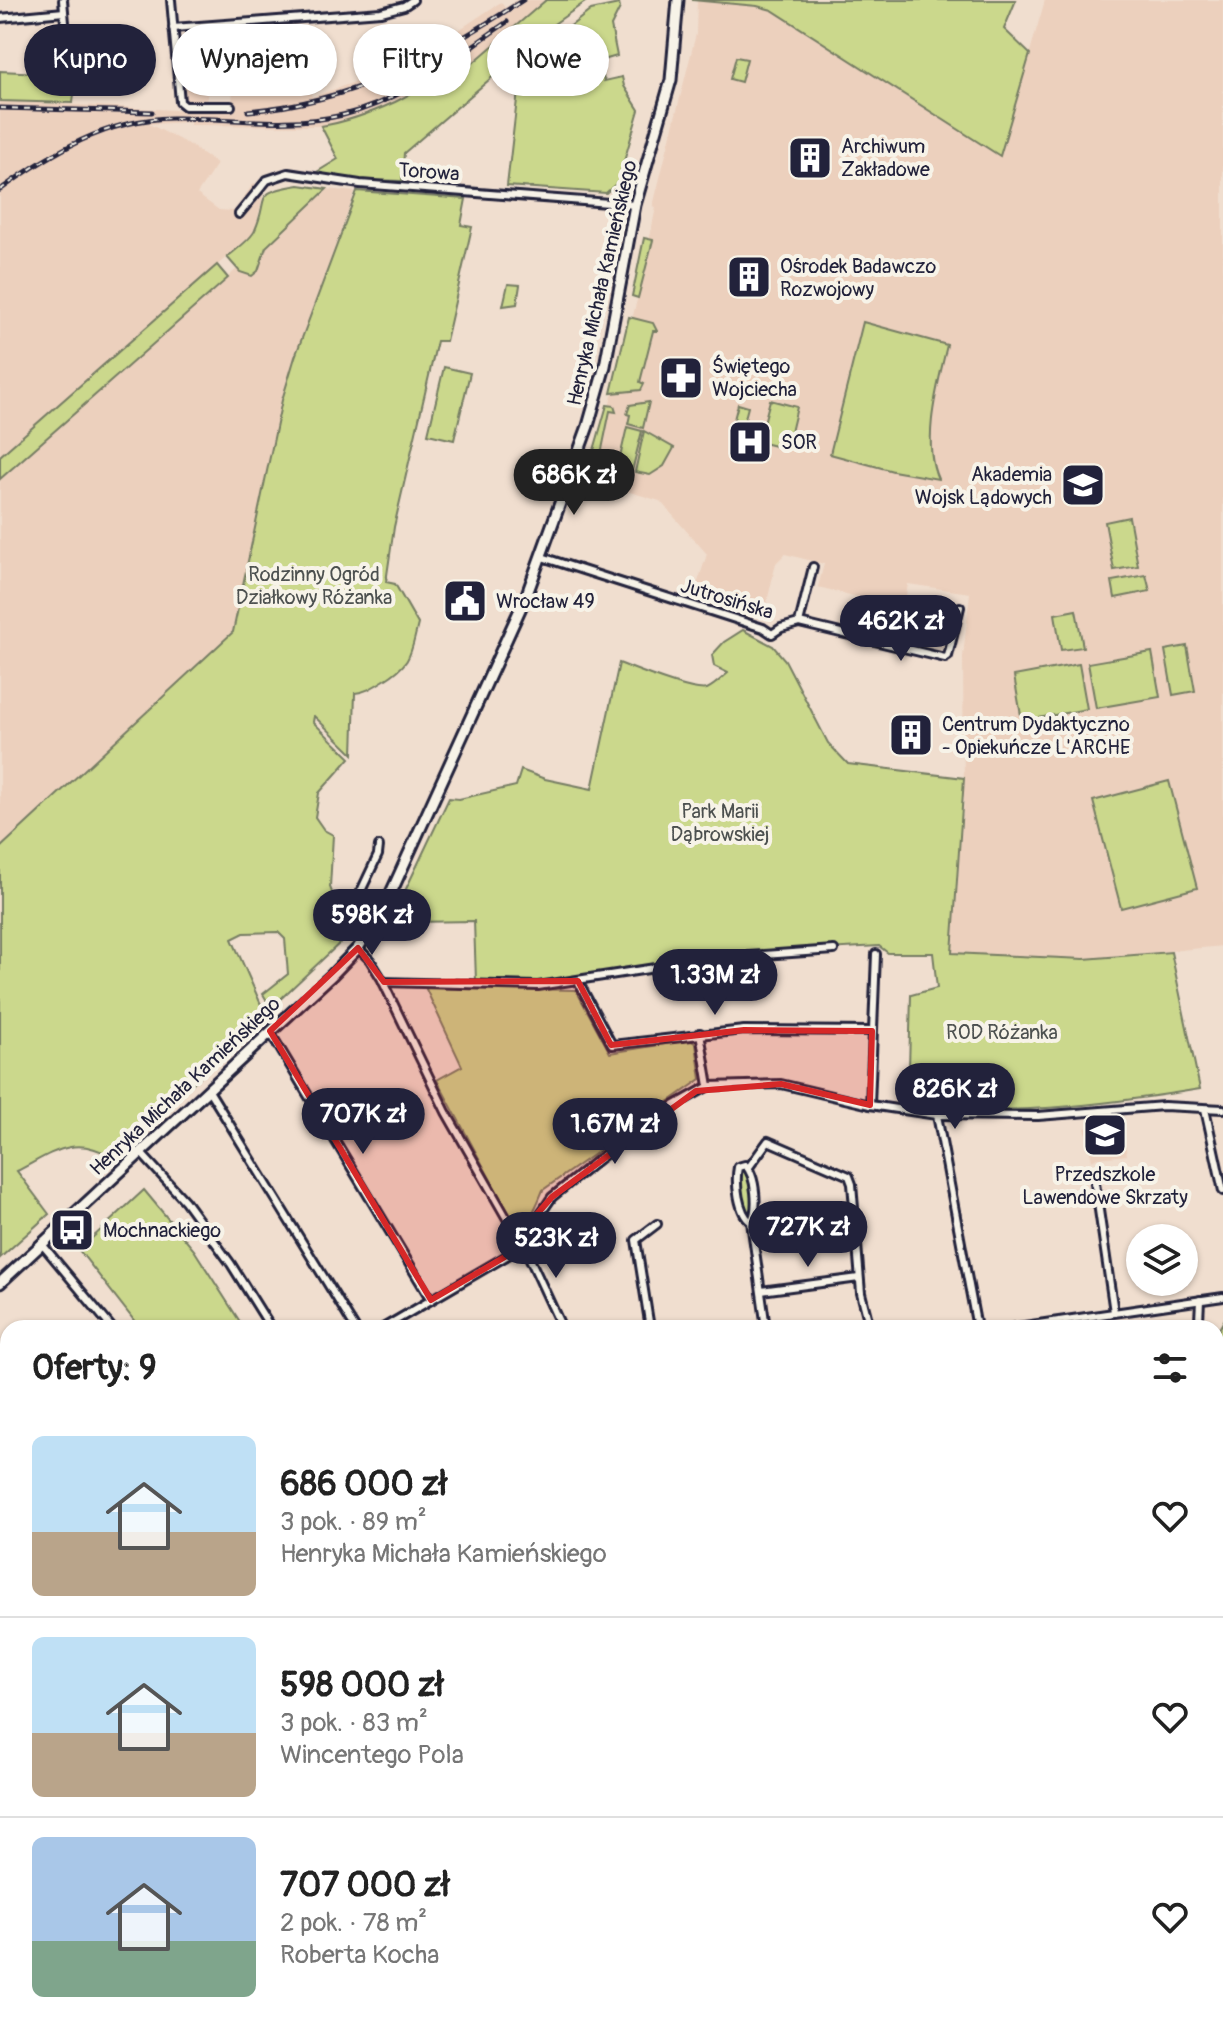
<!DOCTYPE html>
<html lang="pl">
<meta charset="utf-8">
<style>
:root{--surface:#fff;--page:#f6f6f6;--text:#222;--muted:#767676;--line:#e0e0e0;--accent:#22223b}
body{margin:0;font-family:Pangolin,sans-serif;background:var(--page);color:var(--text);height:100vh;display:flex;flex-direction:column;font-size:30px;white-space:nowrap}
*{box-sizing:border-box;margin:0}
p{font-size:26px;color:var(--muted)}
.icon{flex:none;width:44px;height:44px;fill:none;stroke:currentColor;stroke-width:2;stroke-linecap:round;stroke-linejoin:round}
.map{position:relative;flex:1;overflow:hidden}
.side{position:absolute;left:0px;top:1320px;width:1224px;height:712px;display:flex;flex-direction:column;background:var(--surface);border-radius:24px 24px 0 0;box-shadow:0 2px 6px #0004}
.side>*{flex:none}
.hud{position:absolute;left:24px;top:24px;width:800px;height:72px;display:flex;gap:16px}
.controls{position:absolute;left:1126px;top:1224px;display:grid;gap:16px}
.controls a{display:grid;place-items:center;width:72px;height:72px;border-radius:50%;background:var(--surface);box-shadow:0 2px 6px #0004;font-size:40px}
.price{position:absolute;translate:-50% -68px;padding:0 18px;border-radius:28px;background:var(--accent);color:#fff;font-size:26px;line-height:52px;filter:drop-shadow(0 2px 4px #0008)}
.price::after{content:'';position:absolute;left:50%;top:48px;width:24px;height:18px;margin-left:-12px;background:inherit;clip-path:polygon(0 0,100% 0,50% 100%)}
.price.active{background:#222;color:#fff}
ul{padding:0;list-style:none}
li{display:flex;align-items:center;gap:24px;height:200px;padding:0 32px}
li+li{border-top:2px solid var(--line)}
li span{display:grid;place-items:center;flex:none;width:224px;height:160px;border-radius:12px;color:#555}
li>.icon{margin-inline-start:auto}
span .icon{width:96px;height:96px;fill:#fffc;stroke-width:1}
li b{font-size:34px}
h2{display:flex;justify-content:space-between;align-items:center;height:96px;padding:0 32px;font-size:34px}
.chip{padding:0 28px;border-radius:36px;background:var(--surface);box-shadow:0 2px 6px #0004;font-size:28px;line-height:72px}
.chip.active{background:var(--accent);color:#fff}
.map>svg:first-child{display:block}
.built{fill:#ecd0bd}
.green{fill:#cbd88c;stroke:#767d64;stroke-width:2}
.lines{fill:none;stroke-linecap:round;stroke-linejoin:round}
.street-casing{stroke:#22223b;stroke-width:12}
.secondary-casing{stroke:#22223b;stroke-width:15}
.street{stroke:#f7f3e8;stroke-width:6}
.secondary{stroke:#f7f3e8;stroke-width:9}
.tram{stroke:#22223b;stroke-width:2}
.rail-casing{stroke:#22223b;stroke-width:5}
.rail{stroke:#f7f3e8;stroke-width:2;stroke-dasharray:6;stroke-linecap:butt}
.marked{fill:#d62828;fill-opacity:0.2;stroke:#d62828;stroke-width:6;stroke-linejoin:round}
.labels{text-anchor:middle;dominant-baseline:central;stroke-width:8;stroke-linejoin:round;paint-order:stroke}
.poi-label{font-size:20px;fill:#22223b;stroke:#f7f3e8;text-anchor:start}
.street-label{font-size:20px;fill:#22223b;stroke:#f7f3e8}
.park-label{font-size:20px;fill:#4c504f;stroke:#f7f3e8}
</style>
<div class="map">
<svg width="1223" height="2032" viewBox="0 0 1223 2032">
<rect width="100%" height="100%" fill="#f0decf"/>
<filter id="ink" filterUnits="userSpaceOnUse"><feTurbulence type="fractalNoise" baseFrequency=".0125" numOctaves="2"/><feDisplacementMap in="SourceGraphic" scale="16" xChannelSelector="R" yChannelSelector="G"/><feConvolveMatrix kernelMatrix="1 2 1 2 8 2 1 2 1" color-interpolation-filters="sRGB"/></filter>
<g filter="url(#ink)">
<g class="built">
<polygon points="517,0 546,0 459,75 441,75 422,88 390,104 345,122 321,126 190,125 190,122 149,124 190,145 217,164 197,194 219,210 234,211 254,183 264,191 255,232 0,456 0,101 175,110 232,108 233,77 309,71 312,97 409,63 501,2 505,8"/>
<polygon points="1045,0 1223,0 1223,946 1084,959 952,953 964,798 963,657 970,593 908,584 903,613 881,608 882,603 818,587 824,564 785,554 776,563 767,602 755,599 744,612 694,594 707,554 660,501 590,480 637,300 656,207 653,206 696,34 697,1 757,6 772,10 1000,155"/>
<polygon points="211,78 212,93 207,94 208,104 189,104 184,97 182,80"/>
<polygon points="327,189 355,192 295,357 282,400 233,632 0,848 0,479 237,269 240,272 258,271 266,247"/>
<polygon points="1121,1119 1127,1155 1097,1158 1092,1161 1085,1128"/>
</g>
<g class="green">
<path d="M546 0H588L554 24 404 153 402 181 340 179 317 172 338 159 321 126C347 122 371 113 395 102 417 91 435 75 459 75Z"/>
<polygon points="692,0 1016,0 1004,29 1030,54 1000,156 772,10 757,6"/>
<polygon points="619,4 620,8 611,26 617,56 600,61 604,81 622,77 624,86 639,110 618,182 606,193 507,186 521,65 591,10"/>
<polygon points="736,57 747,59 741,82 730,79"/>
<polygon points="0,71 60,74 61,86 75,85 73,103 0,101"/>
<path d="M299 185 327 189 266 247 258 271 252 276 240 272 227 257C235 250 251 240 255 230 270 196 251 193 299 185Z"/>
<path d="M357 191 466 199 461 225 472 227 446 341H437L394 527 386 582 395 584 418 624C410 656 412 663 383 681 373 687 366 692 355 693L353 754 314 716 313 722 350 758 319 793 315 817 324 830 333 835 330 887 333 895 351 905 349 909 358 917 343 940 271 1008 263 994 288 974 285 939 278 932 244 933 232 939 267 1018 110 1156C73 1134 51 1154 17 1171L49 1214 0 1258V848L233 632 282 400 295 357Z"/>
<polygon points="644,238 653,240 638,298 632,296"/>
<polygon points="217,265 228,278 0,479 0,456"/>
<polygon points="508,284 520,285 517,304 503,306"/>
<polygon points="629,317 653,323 657,331 653,331 640,382 644,384 641,390 611,393"/>
<path d="M863 322 947 345C938 384 921 442 938 479L893 471 830 454Z"/>
<polygon points="444,367 470,373 454,440 428,434"/>
<polygon points="770,400 797,407 787,449 759,442"/>
<polygon points="649,402 643,428 628,424 630,415 627,414 630,405"/>
<polygon points="738,404 748,407 740,437 730,435"/>
<polygon points="607,405 614,406 616,412 610,411 600,459 592,457"/>
<polygon points="627,427 642,431 632,471 616,466 616,462 619,462"/>
<polygon points="644,431 674,448 664,466 650,475 635,472"/>
<polygon points="1129,517 1138,566 1114,570 1105,522"/>
<polygon points="1146,575 1150,591 1115,598 1112,581"/>
<polygon points="1076,610 1083,647 1061,650 1055,614"/>
<path d="M743 630 773 646 785 660 828 743 848 764 964 778 952 953 1084 959 1171 952 1200 1089C1103 1105 1006 1117 908 1105L911 995 937 988 933 953H888L879 946 722 955 543 982 476 981 474 921 412 922 407 909 397 908 449 798 459 799 516 786 521 770 545 779 592 789 619 663C634 669 694 693 707 689 714 686 722 678 728 673L714 666 712 655 724 642Z"/>
<polygon points="1187,646 1195,691 1173,695 1165,650"/>
<polygon points="1152,652 1160,697 1096,708 1088,663"/>
<polygon points="1079,664 1087,709 1022,721 1014,676"/>
<polygon points="1169,781 1197,888 1121,908 1093,801"/>
<path d="M425 987 576 990 610 1053 690 1040 696 1044 701 1079 543 1190C537 1204 531 1223 516 1227L437 1080 462 1066Z"/>
<polygon points="743,1169 748,1172 754,1210 748,1217 745,1214 739,1173"/>
<polygon points="144,1190 194,1250 244,1328 140,1328 79,1250"/>
<polygon points="1223,1322 1223,1530 1216,1495 1216,1334"/>
<polygon points="0,1408 8,1408 8,1824 0,1813"/>
<polygon points="1223,1694 1223,1817 1216,1819 1216,1696"/>
<polygon points="1223,1973 1223,2032 455,2032 454,2024 1216,2024 1216,1975"/>
<polygon points="103,2024 155,2024 101,2032"/>
</g>
<g class="lines">
<g class="street-casing">
<g id="street">
<polyline points="63,0 70,79"/>
<polyline points="171,0 180,102 185,106 231,106"/>
<polyline points="0,18 64,12"/>
<polyline points="173,28 381,12 404,6 413,0"/>
<polyline points="239,214 267,180 288,173 360,184 635,205"/>
<polyline points="542,557 763,628 772,634 781,628 799,623 945,658 948,656 960,607"/>
<polyline points="799,623 813,567"/>
<polyline points="374,924 353,908 378,855 379,846"/>
<polyline points="358,948 370,960 381,978 446,1112 530,1259 562,1328"/>
<polyline points="578,981 612,1045 744,1030 872,1031"/>
<polyline points="383,982 538,986 720,958 834,950"/>
<polyline points="270,1032 431,1300"/>
<polyline points="700,1033 709,1086"/>
<polyline points="208,1089 355,1328"/>
<polyline points="870,1105 876,954"/>
<polyline points="1205,1109 1223,1191"/>
<polyline points="937,1115 977,1328"/>
<polyline points="140,1152 185,1201 231,1264 271,1328"/>
<polyline points="749,1167 768,1141 849,1176 852,1184 861,1293 870,1328"/>
<polyline points="1095,1183 1114,1312"/>
<path d="M751 1222C738 1213 735 1182 738 1167L745 1165C756 1175 759 1210 751 1222L766 1328"/>
<polyline points="517,1237 537,1219 552,1197 599,1159 666,1110 709,1086 781,1084 870,1105 937,1115 1038,1116 1164,1106 1223,1109"/>
<polyline points="41,1243 112,1328"/>
<polyline points="761,1291 859,1278"/>
<polyline points="383,1328 522,1247"/>
<polyline points="650,1328 636,1240 657,1224"/>
<polyline points="1011,1328 1223,1297"/>
<polyline points="1193,1328 1199,1321 1200,1300"/>
<polyline points="0,1402 8,1402"/>
<polyline points="1216,1972 1223,1970"/>
<polyline points="266,2024 268,2032"/>
</g>
</g>
<g class="secondary-casing">
<g id="secondary">
<polyline points="0,1283 332,975 358,948 385,906 527,594 588,426 605,366 635,205 671,80 678,0"/>
<polyline points="0,1835 8,1846"/>
<polyline points="1216,1836 1223,1834"/>
<polyline points="71,2024 72,2032"/>
<polyline points="206,2032 245,2024"/>
</g>
</g>
<use href="#street" class="street"/>
<use href="#secondary" class="secondary"/>
<g class="tram">
<polyline points="0,1867 8,1883"/>
<polyline points="54,2024 55,2032"/>
</g>
<g class="rail-casing">
<g id="rail">
<polyline points="0,108 152,112"/>
<path d="M248 111C357 101 433 59 523 0"/>
<path d="M0 190C51 153 107 119 172 118 229 117 287 128 343 115 406 100 455 57 507 22"/>
</g>
</g>
<use href="#rail" class="rail"/>
</g>
</g>
<path class="marked" d="M358 948 384 982 578 981 611 1045 744 1030 872 1031 870 1105 781 1084 696 1091 552 1197 517 1237 522 1247 431 1300 270 1031Z"/>
<defs>
<g id="building-square" transform="scale(2.3)"><rect x="-9" y="-9" width="18" height="18" rx="4" fill="#22223b" stroke="#f7f3e8"/><path d="M-4-6H4V6H1V3H-1V6H-4ZM-2.5-4.3h1.7v1.8h-1.7ZM.8-4.3h1.7v1.8H.8ZM-2.5-1h1.7V.8h-1.7ZM.8-1h1.7V.8H.8Z" fill="#fff"/></g>
<g id="pharmacy-square" transform="scale(2.3)"><rect x="-9" y="-9" width="18" height="18" rx="4" fill="#22223b" stroke="#f7f3e8"/><path d="M-2-6h4v4h4v4h-4v4h-4v-4h-4v-4h4Z" fill="#fff"/></g>
<g id="hospital-square" transform="scale(2.3)"><rect x="-9" y="-9" width="18" height="18" rx="4" fill="#22223b" stroke="#f7f3e8"/><path d="M-5-5h3v3.5h4V-5h3V5h-3V1.5h-4V5h-3Z" fill="#fff"/></g>
<g id="university-square" transform="scale(2.3)"><rect x="-9" y="-9" width="18" height="18" rx="4" fill="#22223b" stroke="#f7f3e8"/><path d="M0-5L7-2L0 1L-7-2ZM-4 1L0 2.5L4 1V4Q0 6-4 4Z" fill="#fff"/></g>
<g id="civic-square" transform="scale(2.3)"><rect x="-9" y="-9" width="18" height="18" rx="4" fill="#22223b" stroke="#f7f3e8"/><path d="M-.6-6.5H3V-4.5H.6V-3L4-1V1h2V6H-6V1h2V-1L-.6-3ZM-1.2 2.5V6h2.4V2.5Z" fill="#fff"/></g>
<g id="school-square" transform="scale(2.3)"><rect x="-9" y="-9" width="18" height="18" rx="4" fill="#22223b" stroke="#f7f3e8"/><path d="M0-5L7-2L0 1L-7-2ZM-4 1L0 2.5L4 1V4Q0 6-4 4Z" fill="#fff"/></g>
<g id="bus-square" transform="scale(2.3)"><rect x="-9" y="-9" width="18" height="18" rx="4" fill="#22223b" stroke="#f7f3e8"/><path d="M-5-6H5V4H4V6H2V4H-2V6H-4V4H-5ZM-3.5-4V0h7V-4ZM-3.5 1.2v1.5H-2V1.2ZM2 1.2v1.5H3.5V1.2Z" fill="#fff"/></g>
</defs>
<g fill-rule="evenodd">
<use href="#building-square" x="810" y="158"/>
<use href="#building-square" x="749" y="277"/>
<use href="#pharmacy-square" x="681" y="378"/>
<use href="#hospital-square" x="750" y="442"/>
<use href="#university-square" x="1083" y="485"/>
<use href="#civic-square" x="465" y="601"/>
<use href="#building-square" x="911" y="735"/>
<use href="#school-square" x="1105" y="1135"/>
<use href="#bus-square" x="72" y="1230"/>
</g>
<g class="labels">
<g class="poi-label">
<text x="841" y="146">Archiwum<tspan x="841" dy="23">Zakładowe</tspan></text>
<text x="780" y="266">Ośrodek Badawczo<tspan x="780" dy="23">Rozwojowy</tspan></text>
<text x="712" y="366">Świętego<tspan x="712" dy="23">Wojciecha</tspan></text>
<text x="781" y="442">SOR</text>
<text x="1052" y="474" text-anchor="end">Akademia<tspan x="1052" dy="23">Wojsk Lądowych</tspan></text>
<text x="496" y="601">Wrocław 49</text>
<text x="942" y="724">Centrum Dydaktyczno<tspan x="942" dy="23">- Opiekuńcze L'ARCHE</tspan></text>
<text x="1105" y="1174" text-anchor="middle">Przedszkole<tspan x="1105" dy="23">Lawendowe Skrzaty</tspan></text>
<text x="103" y="1230">Mochnackiego</text>
</g>
<g class="street-label">
<text transform="translate(429 172) rotate(4)">Torowa</text>
<text transform="translate(602 283) rotate(-77)">Henryka Michała Kamieńskiego</text>
<text transform="translate(727 599) rotate(17)">Jutrosińska</text>
<text transform="translate(185 1086) rotate(-43)">Henryka Michała Kamieńskiego</text>
</g>
<g class="park-label">
<text x="314" y="574">Rodzinny Ogród<tspan x="314" dy="23">Działkowy Różanka</tspan></text>
<text x="720" y="811">Park Marii<tspan x="720" dy="23">Dąbrowskiej</tspan></text>
<text x="1002" y="1032">ROD Różanka</text>
</g>
</g>
</svg>
<div class="controls">
<a><svg class="icon" aria-label="layers" viewBox="0 0 24 24"><path d="M12 4l9 5-9 5-9-5zM3 14l9 5 9-5"/></svg></a>
</div>
<b class="price active" style="left:574px;top:517px">686K zł</b>
<b class="price" style="left:901px;top:663px">462K zł</b>
<b class="price" style="left:372px;top:957px">598K zł</b>
<b class="price" style="left:715px;top:1017px">1.33M zł</b>
<b class="price" style="left:955px;top:1131px">826K zł</b>
<b class="price" style="left:363px;top:1156px">707K zł</b>
<b class="price" style="left:615px;top:1166px">1.67M zł</b>
<b class="price" style="left:808px;top:1269px">727K zł</b>
<b class="price" style="left:556px;top:1280px">523K zł</b>
<div class="hud">
<a class="chip active">Kupno</a>
<a class="chip">Wynajem</a>
<a class="chip">Filtry</a>
<a class="chip">Nowe</a>
</div>
<section class="side">
<h2>Oferty: 9<svg class="icon" aria-label="filters" viewBox="0 0 24 24"><path d="M4 7h16M4 17h16"/><circle cx="9" cy="7" r="2"/><circle cx="15" cy="17" r="2"/></svg></h2>
<ul>
<li><span style="background:linear-gradient(#bfe0f5 60%,#b9a48a 0)"><svg class="icon" aria-label="home" viewBox="0 0 24 24"><path d="M3 11l9-7 9 7M6 9v11h12V9"/></svg></span><div><b>686 000 zł</b><p>3 pok. · 89 m²</p><p>Henryka Michała Kamieńskiego</p></div><svg class="icon" aria-label="heart" viewBox="0 0 24 24"><path d="M12 20l-8-8c-3-5 5-10 8-4 3-6 11-1 8 4z"/></svg></li>
<li><span style="background:linear-gradient(#bfe0f5 60%,#b9a48a 0)"><svg class="icon" aria-label="home" viewBox="0 0 24 24"><path d="M3 11l9-7 9 7M6 9v11h12V9"/></svg></span><div><b>598 000 zł</b><p>3 pok. · 83 m²</p><p>Wincentego Pola</p></div><svg class="icon" aria-label="heart" viewBox="0 0 24 24"><path d="M12 20l-8-8c-3-5 5-10 8-4 3-6 11-1 8 4z"/></svg></li>
<li><span style="background:linear-gradient(#a9c7e8 65%,#7fa58c 0)"><svg class="icon" aria-label="home" viewBox="0 0 24 24"><path d="M3 11l9-7 9 7M6 9v11h12V9"/></svg></span><div><b>707 000 zł</b><p>2 pok. · 78 m²</p><p>Roberta Kocha</p></div><svg class="icon" aria-label="heart" viewBox="0 0 24 24"><path d="M12 20l-8-8c-3-5 5-10 8-4 3-6 11-1 8 4z"/></svg></li>
</ul>
</section>
</div>
